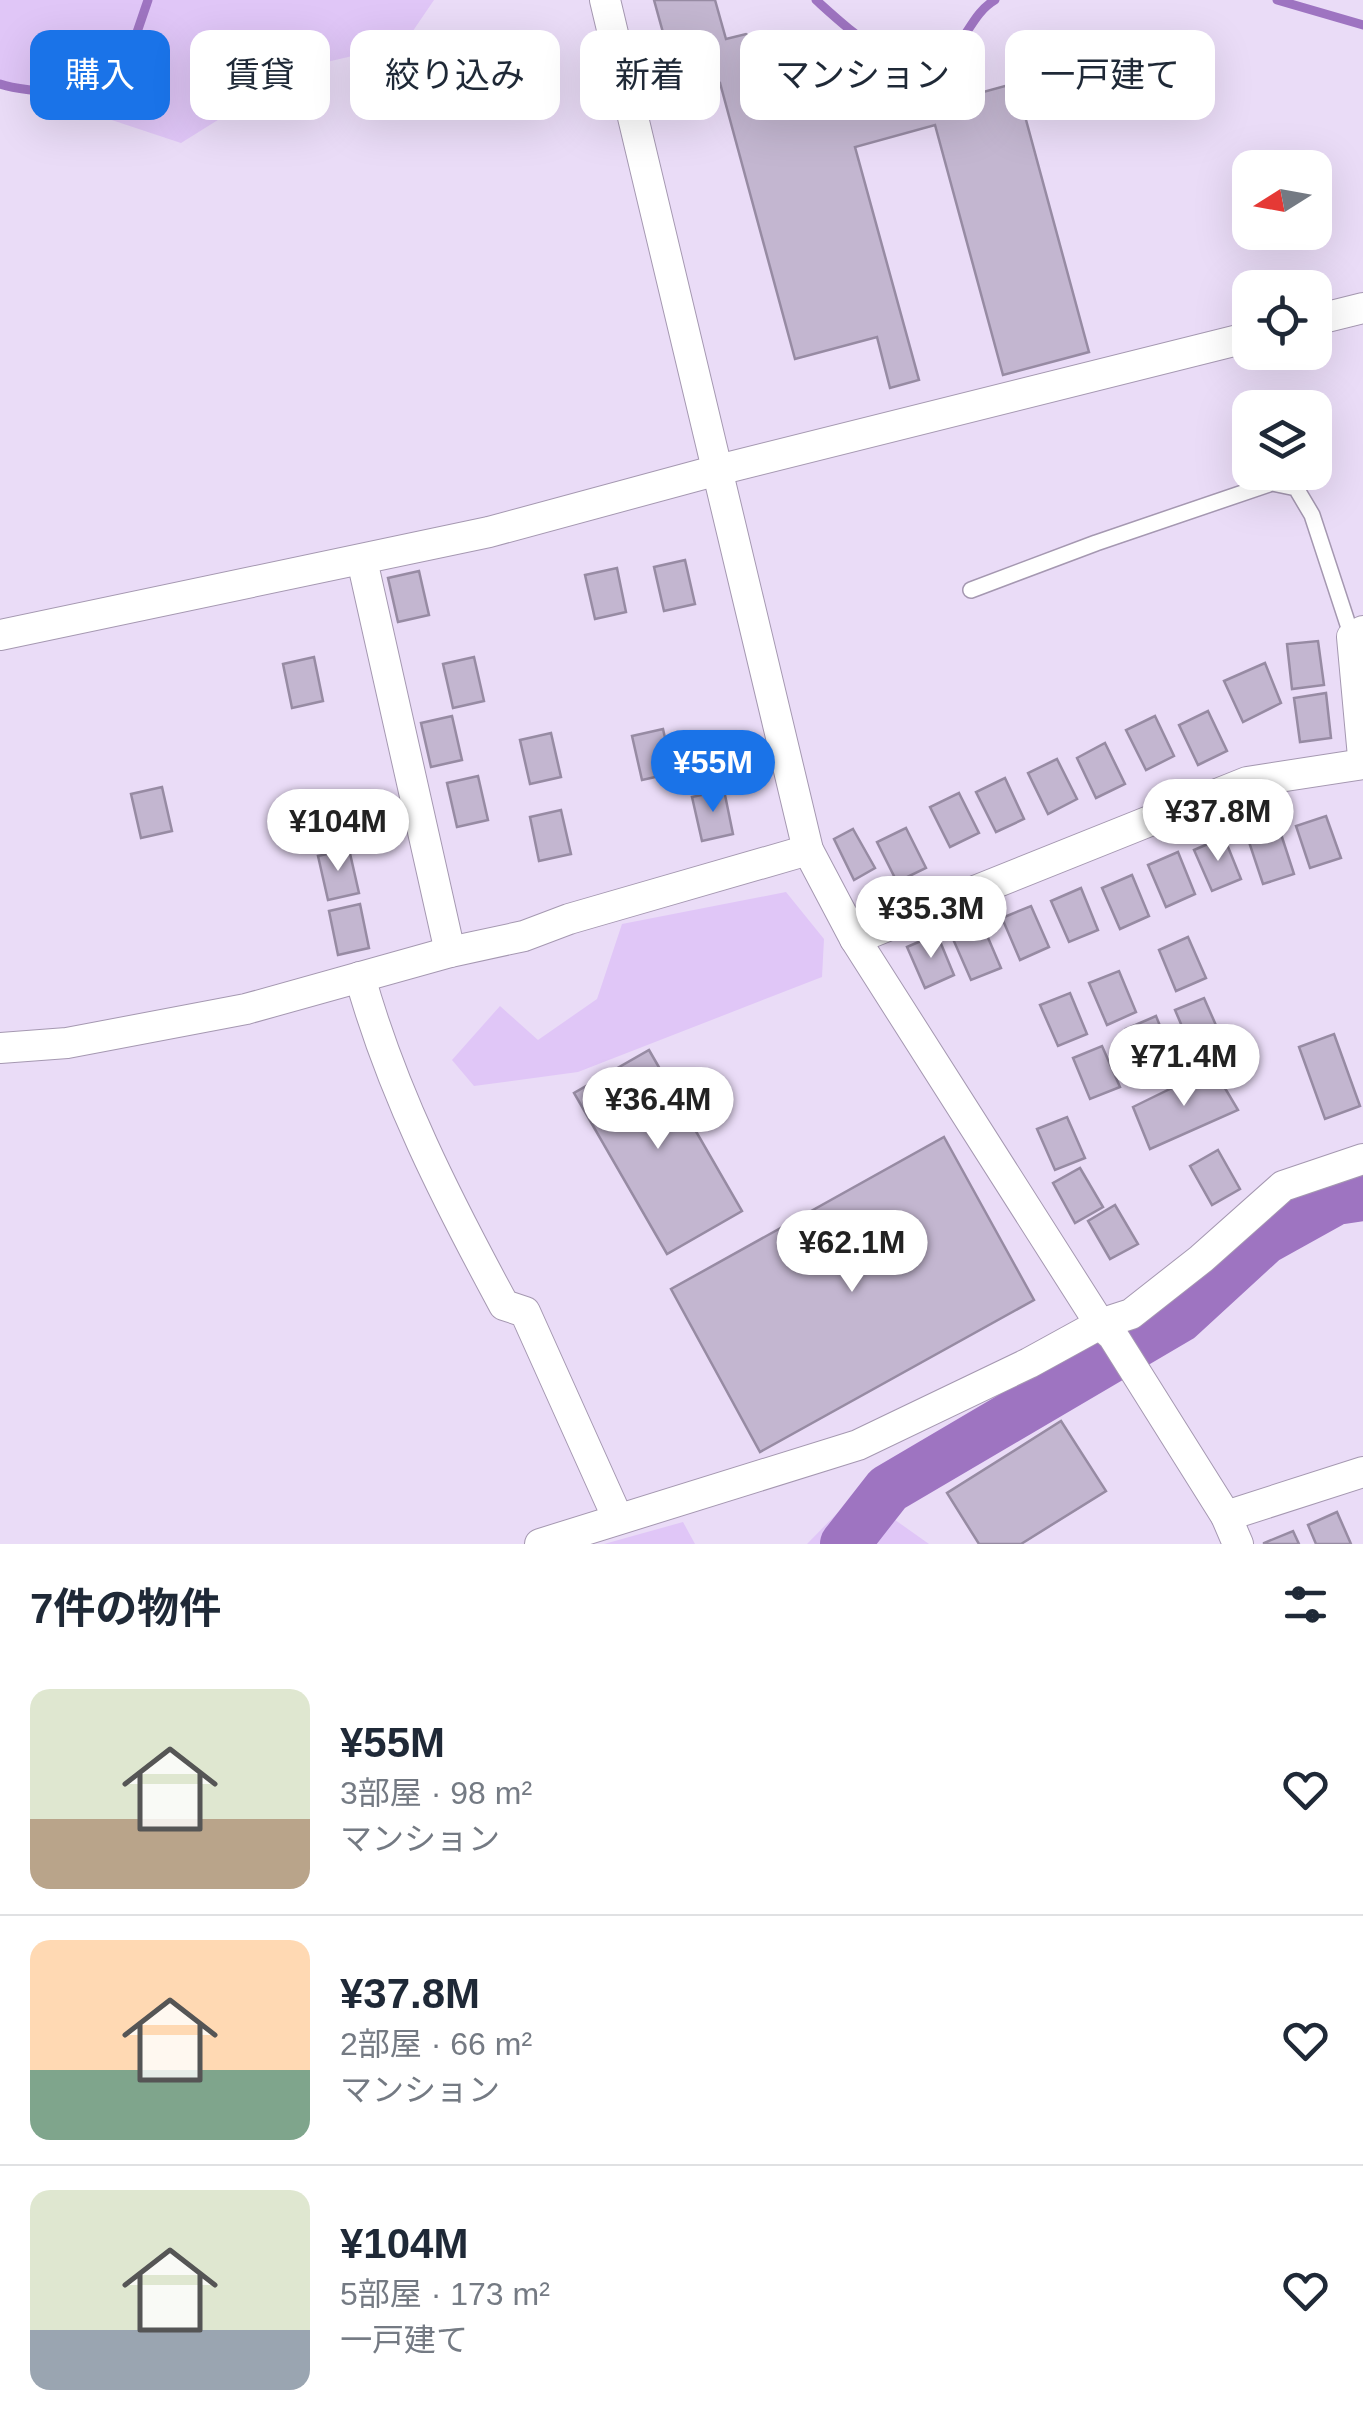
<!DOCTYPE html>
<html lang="ja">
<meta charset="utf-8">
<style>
:root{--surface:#fff;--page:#f2f2f3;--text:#1f2937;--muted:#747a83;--line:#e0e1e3;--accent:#1a73e8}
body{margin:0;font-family:Helvetica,"Noto Sans JP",sans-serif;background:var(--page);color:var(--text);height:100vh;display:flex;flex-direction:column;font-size:38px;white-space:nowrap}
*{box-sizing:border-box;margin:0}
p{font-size:32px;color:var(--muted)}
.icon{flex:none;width:55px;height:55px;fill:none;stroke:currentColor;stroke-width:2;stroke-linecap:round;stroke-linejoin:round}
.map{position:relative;height:1544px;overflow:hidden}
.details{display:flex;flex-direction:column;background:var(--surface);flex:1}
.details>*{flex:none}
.guide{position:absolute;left:30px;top:30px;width:1305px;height:90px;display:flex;gap:20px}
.needle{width:65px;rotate:259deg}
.buttons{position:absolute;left:1232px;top:150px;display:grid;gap:20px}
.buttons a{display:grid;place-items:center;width:100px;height:100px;border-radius:20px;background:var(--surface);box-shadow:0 10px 40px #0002;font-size:50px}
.price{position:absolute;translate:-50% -85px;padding:0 22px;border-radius:35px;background:#fff;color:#222;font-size:32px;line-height:65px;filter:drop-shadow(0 2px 5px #0008)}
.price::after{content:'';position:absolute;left:50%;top:60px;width:30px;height:22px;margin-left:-15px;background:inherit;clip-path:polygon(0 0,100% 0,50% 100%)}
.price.active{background:var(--accent);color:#fff}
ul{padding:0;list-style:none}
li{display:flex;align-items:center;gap:30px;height:250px;padding:0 30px}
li+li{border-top:2px solid var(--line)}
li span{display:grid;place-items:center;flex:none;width:280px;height:200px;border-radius:20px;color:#555}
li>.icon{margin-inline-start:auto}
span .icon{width:120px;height:120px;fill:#fffc;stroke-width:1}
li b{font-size:42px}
h2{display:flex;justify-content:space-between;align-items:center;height:120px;padding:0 30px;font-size:42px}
.tag{padding:0 35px;border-radius:20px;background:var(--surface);box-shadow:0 10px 40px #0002;font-size:35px;line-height:90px}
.tag.active{background:var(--accent);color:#fff}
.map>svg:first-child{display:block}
.green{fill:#e0c6f7}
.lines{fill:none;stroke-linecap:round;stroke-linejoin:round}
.stream{stroke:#9e74c1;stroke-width:9}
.river{stroke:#9e74c1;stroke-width:50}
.building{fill:#c3b6d0;stroke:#978ba3;stroke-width:2.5}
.lane-casing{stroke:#a598b1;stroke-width:18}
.street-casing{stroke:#a598b1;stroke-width:32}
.lane{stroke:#fff;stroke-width:15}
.street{stroke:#fff;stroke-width:30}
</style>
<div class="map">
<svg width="1363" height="1544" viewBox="0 0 1363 1544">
<rect width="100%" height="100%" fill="#eadcf7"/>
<g class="green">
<polygon points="0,0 434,0 404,44 301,68 181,143 0,83"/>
<polygon points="786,892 824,939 822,977 578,1072 474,1086 452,1060 500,1006 538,1040 597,999 622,924"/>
<polygon points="857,1493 929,1544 807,1544"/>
<polygon points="683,1522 695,1544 604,1544"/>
</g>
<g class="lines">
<g class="stream">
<path d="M816 0C846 27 909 88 950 53 968 37 973 13 995 0"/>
<polyline points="1277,0 1363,25"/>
<path d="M0 84C16 90 33 89 49 93 75 100 102 121 126 99L134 41 148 0"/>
</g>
<polyline class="river" points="845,1544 888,1489 1179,1318 1264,1240 1336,1200 1363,1196"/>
</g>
<g class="building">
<polygon points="654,0 715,0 726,39 746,34 892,117 1016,83 1089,352 1003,375 935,125 855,147 919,380 890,388 877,337 795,359 720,83 680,94"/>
<polygon points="685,560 695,604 664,611 654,567"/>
<polygon points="617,568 626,612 595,619 585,575"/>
<polygon points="419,571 429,615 398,622 388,578"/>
<polygon points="1318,641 1324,685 1292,689 1287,644"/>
<polygon points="314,657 323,701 292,708 283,664"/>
<polygon points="474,657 484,701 453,708 443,664"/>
<polygon points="1265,663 1281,703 1243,722 1224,681"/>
<polygon points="1326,693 1331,738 1300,742 1294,698"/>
<polygon points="1208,711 1227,751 1198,765 1179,725"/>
<polygon points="452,716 462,760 431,767 421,723"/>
<polygon points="1155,716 1174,756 1146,770 1126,730"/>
<polygon points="663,729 673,773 642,780 632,736"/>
<polygon points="551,733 561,777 530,784 520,740"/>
<polygon points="1105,743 1125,784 1096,798 1077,758"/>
<polygon points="1057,759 1077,799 1048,814 1028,773"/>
<polygon points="478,776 488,820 457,827 447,783"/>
<polygon points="1005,778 1024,819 996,832 976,792"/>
<polygon points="162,787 172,831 141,838 131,794"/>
<polygon points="724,790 733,834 702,841 692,797"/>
<polygon points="352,793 361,837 330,844 320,800"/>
<polygon points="959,793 979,833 950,847 930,807"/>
<polygon points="561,810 571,854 539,861 530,817"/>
<polygon points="1326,816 1341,858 1310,868 1296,826"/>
<polygon points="906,828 926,868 897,882 877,842"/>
<polygon points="853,829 875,868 854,880 834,839"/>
<polygon points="1280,831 1294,874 1263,884 1249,842"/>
<polygon points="1224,837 1241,879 1212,891 1194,850"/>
<polygon points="349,849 359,893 328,900 318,856"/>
<polygon points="1178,852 1195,894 1166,907 1148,865"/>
<polygon points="1132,875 1149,916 1120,929 1102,888"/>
<polygon points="1081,888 1098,930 1069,942 1051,901"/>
<polygon points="360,904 369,948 338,955 329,911"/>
<polygon points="1031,906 1049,947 1020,960 1002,918"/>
<polygon points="983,926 1001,968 971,980 953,939"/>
<polygon points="937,934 954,975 925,988 907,947"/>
<polygon points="1188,937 1206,978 1176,991 1159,950"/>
<polygon points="1119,971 1136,1012 1107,1025 1089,983"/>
<polygon points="1070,993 1087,1034 1058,1046 1040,1005"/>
<polygon points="1204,998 1222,1039 1193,1052 1175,1010"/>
<polygon points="1156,1016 1173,1058 1144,1070 1126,1029"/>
<polygon points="1334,1034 1360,1106 1325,1119 1299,1047"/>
<polygon points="1102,1046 1120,1087 1090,1099 1073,1058"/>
<polygon points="649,1050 742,1211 667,1254 574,1093"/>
<polygon points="1213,1068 1238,1110 1150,1149 1133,1107"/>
<polygon points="1067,1117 1085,1158 1055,1170 1037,1129"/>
<polygon points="944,1137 1034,1300 760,1452 671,1289"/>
<polygon points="1218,1150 1240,1189 1212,1205 1190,1166"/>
<polygon points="1080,1168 1103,1207 1075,1223 1053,1183"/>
<polygon points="1115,1205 1138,1244 1110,1259 1088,1221"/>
<polygon points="1061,1421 1106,1491 1021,1544 979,1544 947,1493"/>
<polygon points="1337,1512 1351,1544 1316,1544 1308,1525"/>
<polygon points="1293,1531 1299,1544 1264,1544 1264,1543"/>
</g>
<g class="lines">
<g class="lane-casing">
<polyline id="lane" points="971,590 1096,543 1272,483 1296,488 1312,515 1352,637"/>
</g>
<g class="street-casing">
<g id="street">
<polyline points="605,0 808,850 855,939 1100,1324 1113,1336 1226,1516 1238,1544"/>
<polyline points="1315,320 1363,308"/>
<polyline points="362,560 450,952"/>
<polyline points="1363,631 1352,637 1363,757"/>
<polyline points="0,635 489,532 718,470 1250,337"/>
<polyline points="855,939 1247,782 1363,764"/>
<path d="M360 977C392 1092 447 1200 504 1305L525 1312 618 1519"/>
<polyline points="0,1048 67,1043 246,1009 450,952 524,936 569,919 808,850"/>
<polyline points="1226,1516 1363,1472"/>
<polyline points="540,1544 858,1445 1029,1363 1100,1324 1131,1314 1201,1259 1283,1186 1363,1159"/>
</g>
</g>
<use href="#lane" class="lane"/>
<use href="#street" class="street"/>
</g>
</svg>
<div class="buttons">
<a><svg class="needle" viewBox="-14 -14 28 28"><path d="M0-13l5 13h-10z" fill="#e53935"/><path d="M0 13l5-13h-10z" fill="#747a83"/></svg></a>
<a><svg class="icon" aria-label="locate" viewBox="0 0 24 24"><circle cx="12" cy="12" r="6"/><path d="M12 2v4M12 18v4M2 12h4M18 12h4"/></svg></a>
<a><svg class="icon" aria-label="layers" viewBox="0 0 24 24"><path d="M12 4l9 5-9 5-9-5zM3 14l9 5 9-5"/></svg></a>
</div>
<b class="price active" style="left:713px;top:815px">¥55M</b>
<b class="price" style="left:1218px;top:864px">¥37.8M</b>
<b class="price" style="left:338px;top:874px">¥104M</b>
<b class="price" style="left:931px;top:961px">¥35.3M</b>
<b class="price" style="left:1184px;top:1109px">¥71.4M</b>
<b class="price" style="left:658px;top:1152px">¥36.4M</b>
<b class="price" style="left:852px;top:1295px">¥62.1M</b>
<div class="guide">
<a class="tag active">購入</a>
<a class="tag">賃貸</a>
<a class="tag">絞り込み</a>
<a class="tag">新着</a>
<a class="tag">マンション</a>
<a class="tag">一戸建て</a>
</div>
</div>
<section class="details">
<h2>7件の物件<svg class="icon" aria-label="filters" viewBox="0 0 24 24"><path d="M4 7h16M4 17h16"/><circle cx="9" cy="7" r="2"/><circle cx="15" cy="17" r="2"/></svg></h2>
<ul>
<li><span style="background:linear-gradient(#dfe7d0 65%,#b9a48a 0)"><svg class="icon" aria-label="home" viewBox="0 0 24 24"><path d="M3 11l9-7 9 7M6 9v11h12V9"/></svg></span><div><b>¥55M</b><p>3部屋 · 98 m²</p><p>マンション</p></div><svg class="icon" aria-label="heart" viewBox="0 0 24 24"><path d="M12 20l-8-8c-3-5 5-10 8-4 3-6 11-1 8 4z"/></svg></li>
<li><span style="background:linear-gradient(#ffd9b3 65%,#7fa58c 0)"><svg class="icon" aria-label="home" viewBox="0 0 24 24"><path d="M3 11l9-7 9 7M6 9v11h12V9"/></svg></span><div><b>¥37.8M</b><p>2部屋 · 66 m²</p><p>マンション</p></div><svg class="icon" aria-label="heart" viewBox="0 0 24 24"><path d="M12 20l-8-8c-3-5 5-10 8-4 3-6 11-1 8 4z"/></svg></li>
<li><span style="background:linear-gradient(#dfe7d0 70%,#9aa5b1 0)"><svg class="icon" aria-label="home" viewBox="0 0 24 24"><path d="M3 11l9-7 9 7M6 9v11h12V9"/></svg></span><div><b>¥104M</b><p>5部屋 · 173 m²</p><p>一戸建て</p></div><svg class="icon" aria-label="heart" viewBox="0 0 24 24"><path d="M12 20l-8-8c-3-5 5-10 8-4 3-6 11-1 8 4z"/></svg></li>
</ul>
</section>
